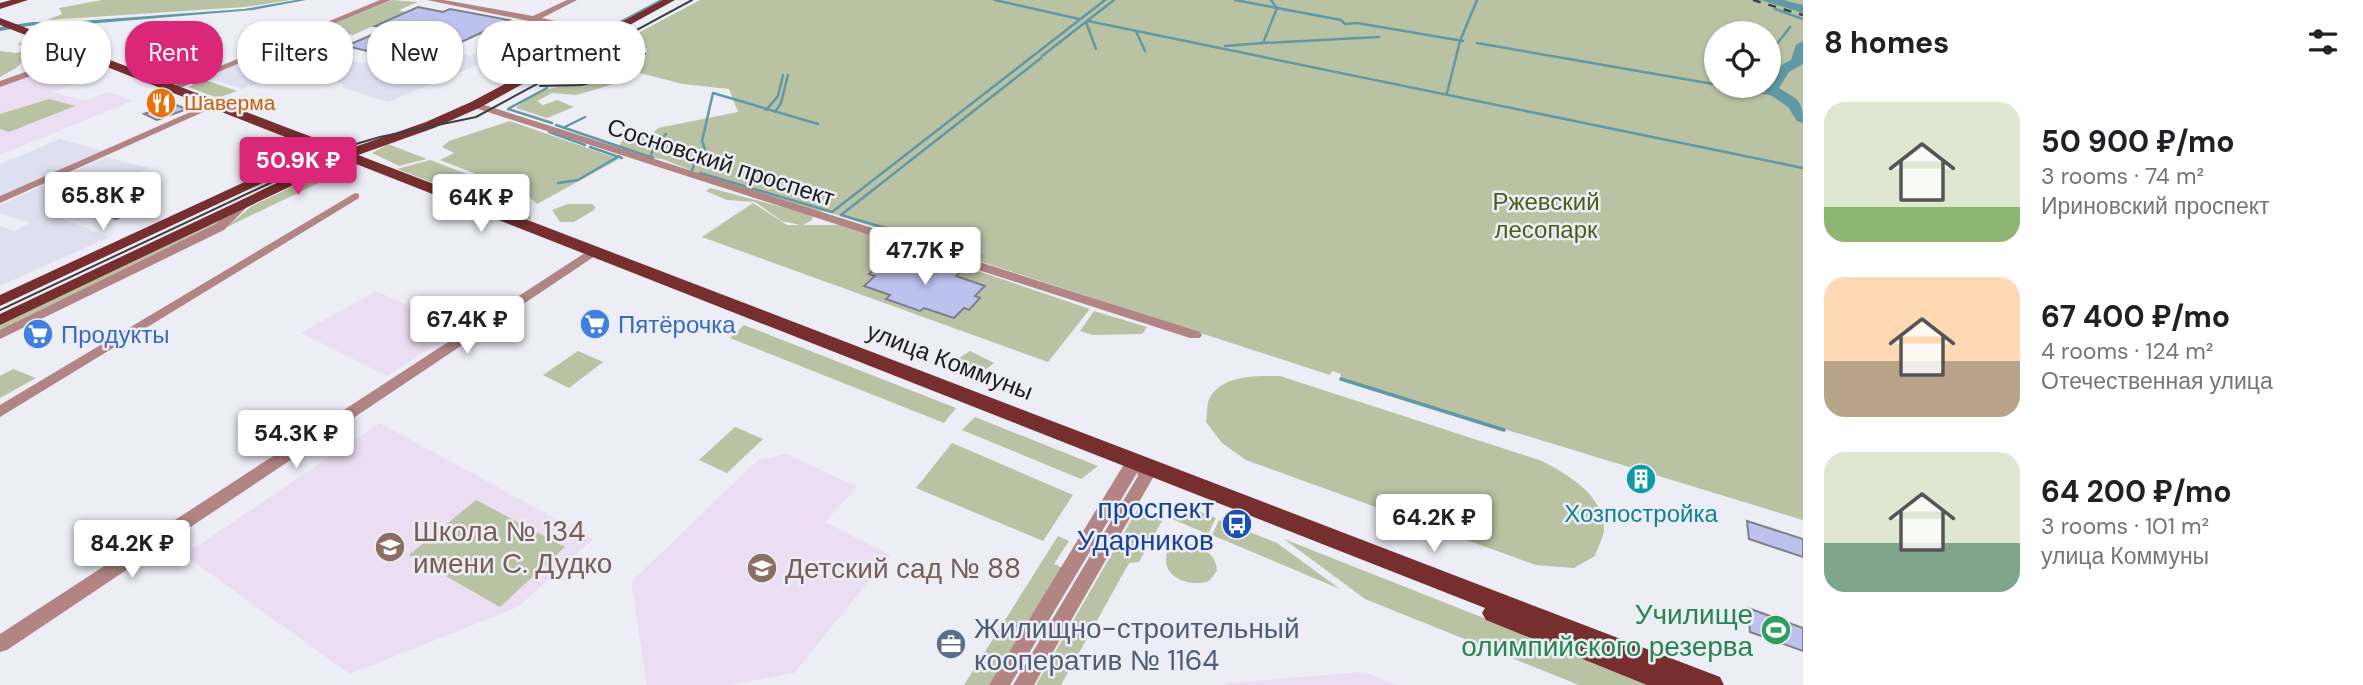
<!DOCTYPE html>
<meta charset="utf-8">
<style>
:root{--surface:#fff;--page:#f2f2f2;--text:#202124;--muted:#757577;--accent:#db2777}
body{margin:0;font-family:"DM Sans",sans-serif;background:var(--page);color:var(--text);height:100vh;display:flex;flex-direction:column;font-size:26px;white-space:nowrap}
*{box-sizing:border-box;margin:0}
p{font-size:23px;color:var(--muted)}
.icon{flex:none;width:38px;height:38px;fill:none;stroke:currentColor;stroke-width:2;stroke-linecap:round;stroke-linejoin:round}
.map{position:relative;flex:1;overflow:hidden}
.panel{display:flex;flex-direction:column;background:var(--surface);width:560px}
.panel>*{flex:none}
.guide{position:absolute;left:21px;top:21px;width:665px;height:63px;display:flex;gap:14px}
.buttons{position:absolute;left:1704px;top:21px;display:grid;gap:14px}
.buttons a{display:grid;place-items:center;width:77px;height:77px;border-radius:50%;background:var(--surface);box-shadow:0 2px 5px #0004;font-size:35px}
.price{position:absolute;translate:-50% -60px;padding:0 16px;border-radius:7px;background:#fff;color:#222;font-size:23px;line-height:46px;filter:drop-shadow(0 2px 4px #0008)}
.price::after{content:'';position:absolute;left:50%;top:42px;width:21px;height:16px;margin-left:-10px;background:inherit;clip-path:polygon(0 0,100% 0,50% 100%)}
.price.active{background:var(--accent);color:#fff}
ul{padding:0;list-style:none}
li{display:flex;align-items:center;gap:21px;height:175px;padding:0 21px}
li span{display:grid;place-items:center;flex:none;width:196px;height:140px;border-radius:21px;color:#555}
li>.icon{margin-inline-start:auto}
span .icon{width:84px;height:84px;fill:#fffc;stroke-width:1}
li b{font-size:30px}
h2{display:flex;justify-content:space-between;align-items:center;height:84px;padding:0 21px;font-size:30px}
.pill{padding:0 24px;border-radius:28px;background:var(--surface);box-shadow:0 2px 5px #0004;font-size:24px;line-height:63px}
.pill.active{background:var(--accent);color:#fff}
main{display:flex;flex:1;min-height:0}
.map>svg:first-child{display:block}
.built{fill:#dee0ef}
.education{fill:#ecdef2}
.green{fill:#bac2a4;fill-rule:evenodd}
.water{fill:#6099a5}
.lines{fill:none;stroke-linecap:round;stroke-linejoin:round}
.stream-far1{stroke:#6099a5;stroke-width:2.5}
.stream{stroke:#6099a5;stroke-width:3.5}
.river{fill:#6099a5;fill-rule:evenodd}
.building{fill:#bcc1ed;stroke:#7f8087;stroke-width:2}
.minor{fill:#b28584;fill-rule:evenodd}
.major{fill:#772e2f;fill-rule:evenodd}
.tram{stroke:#3f3f43;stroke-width:2}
.rail{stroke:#3f3f43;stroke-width:2.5;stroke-dasharray:8 8;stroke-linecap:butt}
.labels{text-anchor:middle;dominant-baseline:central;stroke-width:5;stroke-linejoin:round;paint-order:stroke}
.far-food-label{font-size:21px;fill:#c56008;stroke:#ecedf5;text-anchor:start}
.street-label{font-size:24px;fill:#1d1d20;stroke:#ecedf5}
.park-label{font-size:24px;fill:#4f5c18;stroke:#ecedf5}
.shop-label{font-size:24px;fill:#366cbe;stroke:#ecedf5;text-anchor:start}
.culture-label{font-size:24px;fill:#0d838f;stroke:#ecedf5}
.near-transit-label{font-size:28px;fill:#164399;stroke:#ecedf5;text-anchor:end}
.near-education-label{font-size:28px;fill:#785e54;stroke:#ecedf5;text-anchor:start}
.near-leisure-label{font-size:28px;fill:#27864d;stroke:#ecedf5;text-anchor:end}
.near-service-label{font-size:28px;fill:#4e5e75;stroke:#ecedf5;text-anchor:start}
</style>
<main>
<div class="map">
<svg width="1803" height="685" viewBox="0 0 1803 685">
<rect width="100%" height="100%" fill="#ecedf5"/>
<g class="built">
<polygon points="289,43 325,50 327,55 371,65 397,54 431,63 455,52 469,55 468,57 476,53 494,58 388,102 342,87 342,84 336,81 340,77 336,75 341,72 304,65 242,89 207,77"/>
<polygon points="60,139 104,151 0,196 0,164"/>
<polygon points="107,157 148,168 50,214 109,237 0,286 0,226 14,231 30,223 0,213 0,205"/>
</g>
<g class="education">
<polygon points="73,61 99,70 81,77 86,79 53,92 85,101 109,92 132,101 0,155 0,86"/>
<polygon points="376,291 412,307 460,329 387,376 301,333"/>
<polygon points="380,423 593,539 518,607 350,674 184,555"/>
<polygon points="787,454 857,487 825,522 890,555 794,673 728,685 647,685 631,582 758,460"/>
<polygon points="1364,672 1397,685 1225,685 1228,683"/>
</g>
<g class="green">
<polygon points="102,0 291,0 245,7 47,20 62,14 59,8"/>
<polygon points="392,0 418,2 399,10 405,12 353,35 322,29"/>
<path d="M700 0H1803V520L1340 379 1341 374 1332 371 1330 375 828 212 813 210 719 181 662 159 641 156 619 146 624 138 661 136 654 132 658 128 738 112 729 89 683 84 624 69 646 56 647 49 637 41 627 39ZM1717 33H1769V86H1717Z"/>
<polygon points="28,41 42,47 26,53 29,55 16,68 0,77 0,51 16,53 26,50 26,47 17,44"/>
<path d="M618 76 613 84 594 90 576 95 552 93 537 101 543 105 557 100 574 107 547 118 516 108C544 78 582 90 618 76Z"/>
<polygon points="202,79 237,91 218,98 188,87"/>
<polygon points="49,99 75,106 9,132 0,129 0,114"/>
<polygon points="510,121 619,159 537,204 523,192 440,160 454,153 442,147 449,141"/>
<polygon points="388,144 427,159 399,166 372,153"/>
<polygon points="430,160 519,194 527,200 531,220 397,169"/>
<polygon points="319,174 329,178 225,228 252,206"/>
<polygon points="710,188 813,215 812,220 803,225 842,225 1090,309 1048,362 702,237 753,203 787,225 800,225 782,221 755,202 727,200 706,191"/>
<polygon points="568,204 592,204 595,207 594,210 574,222 560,222 552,210"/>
<polygon points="219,219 225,221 0,331 0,324"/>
<polygon points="1094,311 1147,327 1142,334 1093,335 1080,331"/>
<polygon points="744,325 956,408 944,423 730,338"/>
<polygon points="578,351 603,362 569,388 543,375"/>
<polygon points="970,351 994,363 981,373 956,369 956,360"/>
<polygon points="13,369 36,378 0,398 0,376"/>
<path d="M1280 376 1542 461C1568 475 1605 495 1604 531 1603 538 1597 549 1595 556L1574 568 1536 565 1246 460 1222 443 1206 422C1207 415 1207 405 1209 399 1222 374 1257 376 1280 376Z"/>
<polygon points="975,417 1098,466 1081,479 962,430"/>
<polygon points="735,427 763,439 727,473 699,460"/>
<polygon points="952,443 1073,495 1043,541 916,488"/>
<polygon points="476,500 565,547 500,607 409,555"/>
<polygon points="1180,504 1216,518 1208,534 1172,519"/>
<polygon points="1139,507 1163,519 1139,562 1129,563 1061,685 1036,685"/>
<polygon points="1219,520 1277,543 1340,589 1212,535"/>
<polygon points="1058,536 1069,541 1054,564 1063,568 991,685 964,685"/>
<polygon points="1284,539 1653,685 1579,685 1365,599"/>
<path d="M1189 544C1204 547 1216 555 1217 571L1209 581C1190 588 1160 577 1167 553L1178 545Z"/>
</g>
<polygon class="water" points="296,0 306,0 253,10 63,26 35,25 0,31 0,27 32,22 67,22 244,9"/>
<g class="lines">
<g class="stream-far1">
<polyline points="995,0 1079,19"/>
<polyline points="1235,0 1341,20 1345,24 1357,23 1463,41"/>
<polyline points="1775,9 1803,19"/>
<polyline points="1088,21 1803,168"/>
<polyline points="1086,22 1096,49"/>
<polyline points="600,30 609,28 662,0"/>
<polyline points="1136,31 1145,51"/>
<polyline points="1263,43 1379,37"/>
<polyline points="1477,43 1771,94"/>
<polyline points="1225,46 1263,43 1277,8 1271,0"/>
<polyline points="1769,54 1790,27"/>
<polyline points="1042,56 1114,0"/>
<polyline points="554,57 594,37 589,35 592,34"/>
<polyline points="547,88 508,109 552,123"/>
<polyline points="1447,93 1460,41 1477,0"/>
<polyline points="766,110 778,96 783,75"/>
<polyline points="775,112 781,103 788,75"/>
<polyline points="556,125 653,158"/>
<polyline points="565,127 585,117"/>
<polyline points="549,132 585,145"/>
<polyline points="590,147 622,158"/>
<polyline points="705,149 702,141 713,93 818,124"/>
<polyline points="650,157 655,145 666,134"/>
<polyline points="692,171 695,161 705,152"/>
<polyline points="700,173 832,212 1105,0"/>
<polyline points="558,183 578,180 619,156"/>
<polyline points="981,256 841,215 1041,58"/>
</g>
<polyline class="stream" points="1341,379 1504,430"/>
<g class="river">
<polygon points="1761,0 1783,0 1803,5 1803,13"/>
<path d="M1803 41V64L1789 72 1779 88C1798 100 1803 99 1803 123L1797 121 1788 107 1762 89 1769 86C1769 73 1780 65 1791 60L1796 45Z"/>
</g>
</g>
<g class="building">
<polygon points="418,7 443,12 450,9 509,20 457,44 414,36 376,53 346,46 388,28 375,26"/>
<polygon points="173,104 187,109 157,120 144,114"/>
<polygon points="135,198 150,203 116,219 101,214"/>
<polygon points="897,256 923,265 927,261 961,272 956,276 985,286 975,296 980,298 969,310 964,308 954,318 924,308 920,311 886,299 890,295 864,286 875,276 869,274 881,264 887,266"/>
<polygon points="1747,521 1803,539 1803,557 1749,539"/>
<polygon points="1748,608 1803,628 1803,651 1750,632"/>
</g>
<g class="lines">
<g class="minor">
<polygon points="380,0 391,0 173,91 165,89"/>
<polygon points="427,0 444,0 533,16 567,0 577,0 542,18 610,34 606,37"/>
<polygon points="84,51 88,54 87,56 0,87 0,81"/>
<polygon points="213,102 221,104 0,203 0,196"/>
<polygon points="475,102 1200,332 1202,335 1200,338 1190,338 472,107 470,105"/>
<polygon points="355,193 359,194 359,198 0,417 0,405"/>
<polygon points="244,201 250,204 224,230 0,339 0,330 216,224 240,202"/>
<polygon points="594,247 598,248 600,251 598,254 7,650 0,652 0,634"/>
<polygon points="1142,458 1148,460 1154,476 1034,685 1013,685 1138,476 1137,473 1010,685 989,685 1123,466"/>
</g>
<g class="major">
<polygon points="11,0 28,0 0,9 0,3"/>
<polygon points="663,0 675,0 479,108 434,128 358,155 1720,677 1724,685 1647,685 1486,620 1482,613 1485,608 346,160 0,325 0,314 334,156 322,155 0,306 0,295 316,149 0,25 0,18 346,150 426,122 471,102"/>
</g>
<g class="tram">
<polyline points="540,86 581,85 602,80 645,54 638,46 612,44"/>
<polyline points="0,310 349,146 380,137 476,117 692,0"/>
</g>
<polyline class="rail" points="1753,0 1803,15"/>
</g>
<defs>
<g id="restaurant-disc" transform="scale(1.575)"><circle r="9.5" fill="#e8710a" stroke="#ecedf5"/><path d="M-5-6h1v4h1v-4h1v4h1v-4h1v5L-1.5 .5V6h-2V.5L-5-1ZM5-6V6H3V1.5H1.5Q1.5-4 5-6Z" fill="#fff"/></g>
<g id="supermarket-disc" transform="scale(1.575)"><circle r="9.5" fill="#3f7fe0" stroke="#ecedf5"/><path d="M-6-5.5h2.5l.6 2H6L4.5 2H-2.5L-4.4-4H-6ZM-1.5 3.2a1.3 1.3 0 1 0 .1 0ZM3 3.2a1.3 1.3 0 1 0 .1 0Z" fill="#fff"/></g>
<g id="building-disc" transform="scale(1.575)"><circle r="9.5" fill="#0f9aa8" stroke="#ecedf5"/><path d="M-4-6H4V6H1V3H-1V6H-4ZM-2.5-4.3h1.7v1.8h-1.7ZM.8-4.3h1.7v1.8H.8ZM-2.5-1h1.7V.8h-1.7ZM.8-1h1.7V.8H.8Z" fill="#fff"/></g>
<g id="bus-disc" transform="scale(1.575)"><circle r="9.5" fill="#1a4fb4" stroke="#ecedf5"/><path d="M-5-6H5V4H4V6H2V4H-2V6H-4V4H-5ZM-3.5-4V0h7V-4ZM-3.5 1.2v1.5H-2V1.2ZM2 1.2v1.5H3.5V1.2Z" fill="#fff"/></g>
<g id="school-disc" transform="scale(1.575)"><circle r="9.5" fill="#8d6e63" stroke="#ecedf5"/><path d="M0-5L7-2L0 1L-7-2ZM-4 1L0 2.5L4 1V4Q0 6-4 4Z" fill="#fff"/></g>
<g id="stadium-disc" transform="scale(1.575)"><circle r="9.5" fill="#2e9e5b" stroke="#ecedf5"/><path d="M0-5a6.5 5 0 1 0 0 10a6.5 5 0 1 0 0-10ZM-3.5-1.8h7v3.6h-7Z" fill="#fff"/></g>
<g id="office-disc" transform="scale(1.575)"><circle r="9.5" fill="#5c6f8a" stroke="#ecedf5"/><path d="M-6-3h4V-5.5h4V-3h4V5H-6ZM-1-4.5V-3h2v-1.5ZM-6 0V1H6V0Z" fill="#fff"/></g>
</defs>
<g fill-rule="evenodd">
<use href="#restaurant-disc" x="161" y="103"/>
<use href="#supermarket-disc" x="595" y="324"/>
<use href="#supermarket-disc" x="38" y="334"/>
<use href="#building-disc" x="1641" y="479"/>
<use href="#bus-disc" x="1237" y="524"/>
<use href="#school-disc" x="390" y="547"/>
<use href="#school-disc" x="762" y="568"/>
<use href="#stadium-disc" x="1776" y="630"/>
<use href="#office-disc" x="951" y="644"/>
</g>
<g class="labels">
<g class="far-food-label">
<text x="184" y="103">Шаверма</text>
</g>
<g class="street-label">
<text transform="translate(721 162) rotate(18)">Сосновский проспект</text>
<text transform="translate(950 361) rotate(21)">улица Коммуны</text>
</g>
<g class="park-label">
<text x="1546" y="201">Ржевский<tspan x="1546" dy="28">лесопарк</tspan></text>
</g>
<g class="shop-label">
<text x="618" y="324">Пятёрочка</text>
<text x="61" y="334">Продукты</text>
</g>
<g class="culture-label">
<text x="1641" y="513">Хозпостройка</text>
</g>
<g class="near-transit-label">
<text x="1214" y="508">проспект<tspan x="1214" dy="32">Ударников</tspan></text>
</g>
<g class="near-education-label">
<text x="413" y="531">Школа № 134<tspan x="413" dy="32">имени С. Дудко</tspan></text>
<text x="785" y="568">Детский сад № 88</text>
</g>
<g class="near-leisure-label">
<text x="1753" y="614">Училище<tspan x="1753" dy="32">олимпийского резерва</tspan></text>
</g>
<g class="near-service-label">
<text x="974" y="628">Жилищно-строительный<tspan x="974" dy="32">кооператив № 1164</tspan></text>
</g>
</g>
</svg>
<div class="buttons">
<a><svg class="icon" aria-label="locate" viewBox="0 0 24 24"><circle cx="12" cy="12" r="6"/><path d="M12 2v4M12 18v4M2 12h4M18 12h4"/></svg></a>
</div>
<b class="price active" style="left:298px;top:197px">50.9K ₽</b>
<b class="price" style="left:103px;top:232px">65.8K ₽</b>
<b class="price" style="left:481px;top:234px">64K ₽</b>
<b class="price" style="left:925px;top:287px">47.7K ₽</b>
<b class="price" style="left:467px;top:356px">67.4K ₽</b>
<b class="price" style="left:296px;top:470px">54.3K ₽</b>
<b class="price" style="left:1434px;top:554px">64.2K ₽</b>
<b class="price" style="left:132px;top:580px">84.2K ₽</b>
<div class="guide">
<a class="pill">Buy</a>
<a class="pill active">Rent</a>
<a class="pill">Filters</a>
<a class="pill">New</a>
<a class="pill">Apartment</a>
</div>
</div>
<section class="panel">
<h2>8 homes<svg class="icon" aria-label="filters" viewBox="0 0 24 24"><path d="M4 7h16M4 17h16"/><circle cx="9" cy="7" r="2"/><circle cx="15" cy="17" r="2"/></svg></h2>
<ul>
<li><span style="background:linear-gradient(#dfe7d0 75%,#8fb573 0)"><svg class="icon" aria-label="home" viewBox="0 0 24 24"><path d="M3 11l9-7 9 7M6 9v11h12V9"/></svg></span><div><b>50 900 ₽/mo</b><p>3 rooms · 74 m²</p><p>Ириновский проспект</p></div></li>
<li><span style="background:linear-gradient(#ffd9b3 60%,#b9a48a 0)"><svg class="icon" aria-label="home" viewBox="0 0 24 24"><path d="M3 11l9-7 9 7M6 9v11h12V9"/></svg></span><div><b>67 400 ₽/mo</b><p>4 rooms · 124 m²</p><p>Отечественная улица</p></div></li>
<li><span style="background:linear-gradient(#dfe7d0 65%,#7fa58c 0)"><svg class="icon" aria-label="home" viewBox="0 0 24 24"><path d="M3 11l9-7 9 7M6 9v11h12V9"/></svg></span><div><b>64 200 ₽/mo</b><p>3 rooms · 101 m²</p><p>улица Коммуны</p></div></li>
</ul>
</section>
</main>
